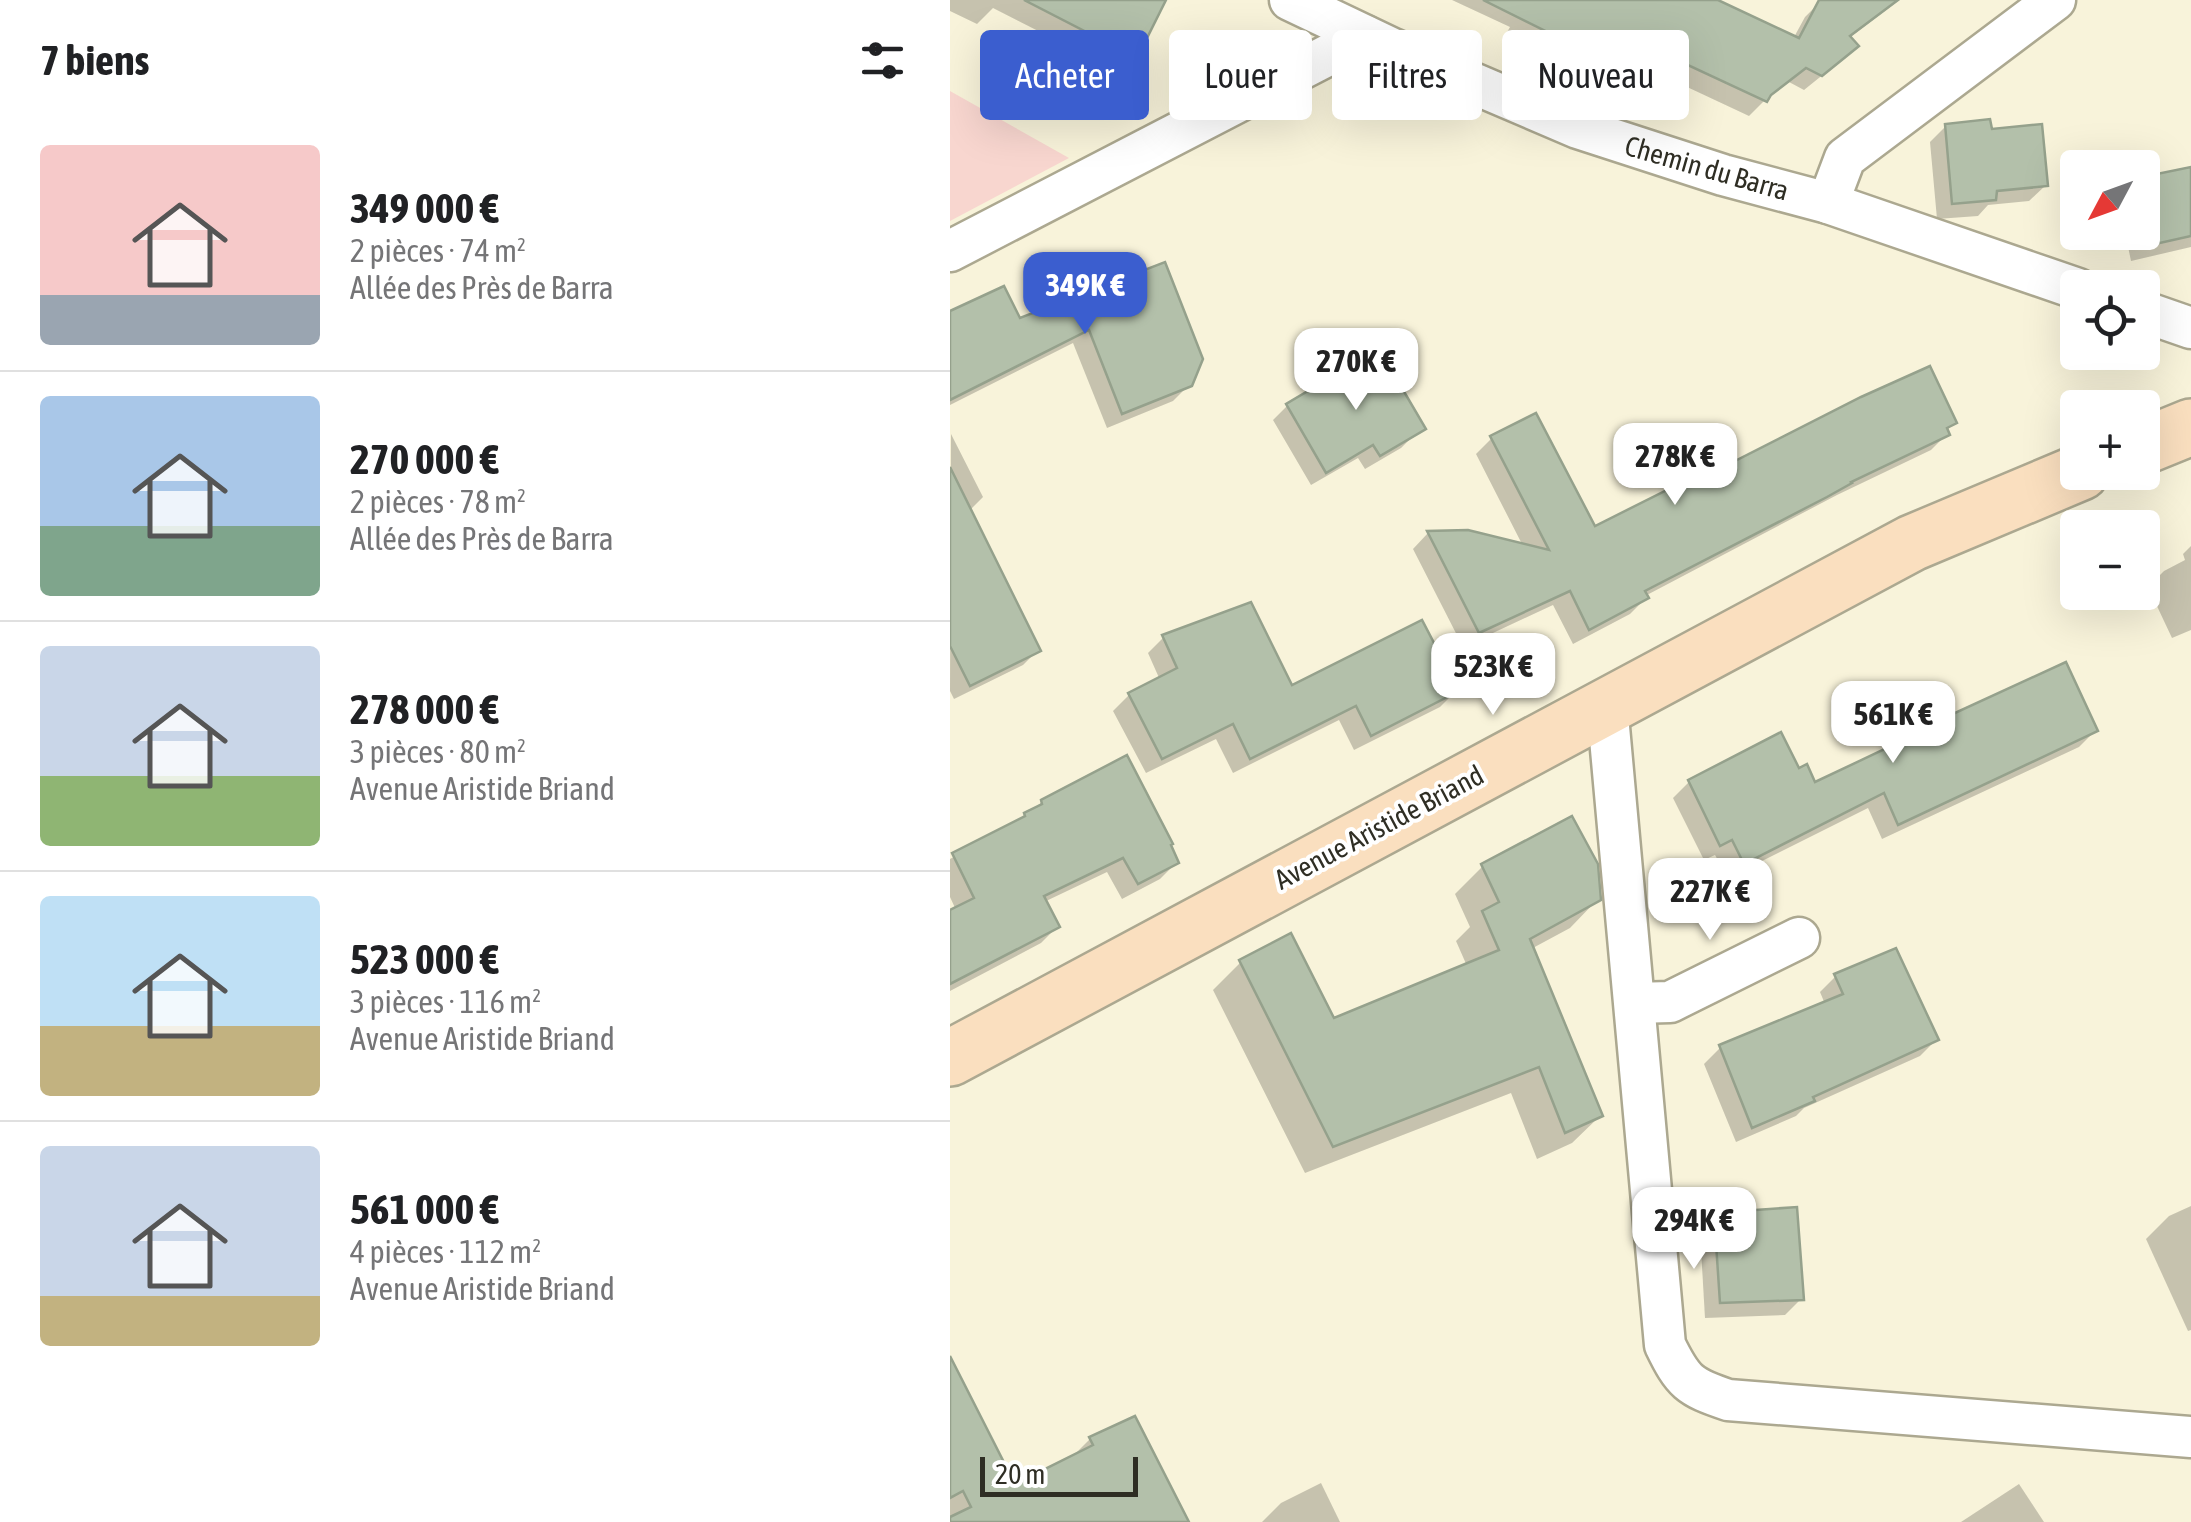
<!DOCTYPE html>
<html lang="fr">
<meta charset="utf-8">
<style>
:root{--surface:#fff;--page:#f6f6f6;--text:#202124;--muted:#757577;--line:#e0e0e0;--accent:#3b5ecf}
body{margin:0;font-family:"Asap Condensed",sans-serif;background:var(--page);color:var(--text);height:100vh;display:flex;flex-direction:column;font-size:38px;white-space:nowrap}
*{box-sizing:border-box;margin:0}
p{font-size:32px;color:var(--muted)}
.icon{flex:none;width:55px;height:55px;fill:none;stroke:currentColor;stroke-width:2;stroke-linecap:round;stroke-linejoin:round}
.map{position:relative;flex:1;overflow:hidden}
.drawer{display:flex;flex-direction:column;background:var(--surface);width:950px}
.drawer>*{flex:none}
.guide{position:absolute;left:30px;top:30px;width:950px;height:90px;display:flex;gap:20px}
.needle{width:65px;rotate:229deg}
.controls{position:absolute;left:1110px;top:150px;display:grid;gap:20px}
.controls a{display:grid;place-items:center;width:100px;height:100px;border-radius:10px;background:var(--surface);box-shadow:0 10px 40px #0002;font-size:50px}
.scale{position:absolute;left:30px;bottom:25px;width:158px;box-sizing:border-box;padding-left:10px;border:5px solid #2f2e24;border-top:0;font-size:28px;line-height:35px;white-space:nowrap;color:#2f2e24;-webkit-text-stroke:8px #fff;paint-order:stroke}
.price{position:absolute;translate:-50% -85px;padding:0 22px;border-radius:20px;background:#fff;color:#222;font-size:32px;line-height:65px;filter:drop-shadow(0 2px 5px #0008)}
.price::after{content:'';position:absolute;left:50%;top:60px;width:30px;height:22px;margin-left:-15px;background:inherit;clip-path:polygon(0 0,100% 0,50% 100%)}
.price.current{background:var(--accent);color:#fff}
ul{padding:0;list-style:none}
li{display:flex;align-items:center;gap:30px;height:250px;padding:0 40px}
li+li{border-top:2px solid var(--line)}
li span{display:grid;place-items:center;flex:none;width:280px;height:200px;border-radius:10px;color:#555}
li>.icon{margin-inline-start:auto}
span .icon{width:120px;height:120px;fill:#fffc;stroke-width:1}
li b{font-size:42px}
h2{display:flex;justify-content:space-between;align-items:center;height:120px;padding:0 40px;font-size:42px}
.chip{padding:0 35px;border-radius:10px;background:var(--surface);box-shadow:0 10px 40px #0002;font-size:35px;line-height:90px}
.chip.current{background:var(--accent);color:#fff}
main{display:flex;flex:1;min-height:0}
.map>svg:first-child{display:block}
.grass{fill:#f8d6cf}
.shadow{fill:#0003}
.building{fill:#b3c0aa;stroke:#95a18c;stroke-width:2.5}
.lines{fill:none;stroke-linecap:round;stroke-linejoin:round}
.street-casing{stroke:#aca890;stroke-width:45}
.secondary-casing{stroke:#aca890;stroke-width:60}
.street{stroke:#fff;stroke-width:40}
.secondary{stroke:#fadfbf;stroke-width:55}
.labels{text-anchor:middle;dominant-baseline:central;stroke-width:8;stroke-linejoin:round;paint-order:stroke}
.street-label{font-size:28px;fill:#2f2e24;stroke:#fff}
</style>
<main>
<section class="drawer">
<h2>7 biens<svg class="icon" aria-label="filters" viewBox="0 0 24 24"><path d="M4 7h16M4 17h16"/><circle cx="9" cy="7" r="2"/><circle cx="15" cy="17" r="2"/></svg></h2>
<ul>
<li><span style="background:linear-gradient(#f6c9c9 75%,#9aa5b1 0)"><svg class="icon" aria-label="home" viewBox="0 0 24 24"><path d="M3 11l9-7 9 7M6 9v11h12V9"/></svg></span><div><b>349 000 €</b><p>2 pièces · 74 m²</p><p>Allée des Près de Barra</p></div></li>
<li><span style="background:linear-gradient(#a9c7e8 65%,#7fa58c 0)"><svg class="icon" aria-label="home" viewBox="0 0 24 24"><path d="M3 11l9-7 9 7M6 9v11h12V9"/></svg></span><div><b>270 000 €</b><p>2 pièces · 78 m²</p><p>Allée des Près de Barra</p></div></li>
<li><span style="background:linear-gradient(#c9d6e8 65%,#8fb573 0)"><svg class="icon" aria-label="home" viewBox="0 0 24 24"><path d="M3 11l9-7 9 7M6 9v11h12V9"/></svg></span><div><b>278 000 €</b><p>3 pièces · 80 m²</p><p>Avenue Aristide Briand</p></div></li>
<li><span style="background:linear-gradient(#bfe0f5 65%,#c2b280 0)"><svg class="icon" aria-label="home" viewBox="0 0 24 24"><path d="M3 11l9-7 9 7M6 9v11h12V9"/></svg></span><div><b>523 000 €</b><p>3 pièces · 116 m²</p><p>Avenue Aristide Briand</p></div></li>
<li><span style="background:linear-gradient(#c9d6e8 75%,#c2b280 0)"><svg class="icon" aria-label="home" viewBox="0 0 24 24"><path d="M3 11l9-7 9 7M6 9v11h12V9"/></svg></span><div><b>561 000 €</b><p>4 pièces · 112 m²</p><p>Avenue Aristide Briand</p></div></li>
</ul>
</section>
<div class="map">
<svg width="1241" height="1522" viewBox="0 0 1241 1522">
<rect width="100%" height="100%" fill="#f8f3da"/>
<polygon class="grass" points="0,91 119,158 0,221"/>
<g class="shadow">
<polygon points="0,0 213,0 185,56 169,72 43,8 27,24 0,11"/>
<polygon points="502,0 742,0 843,39 855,17 870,2 878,0 949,0 899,38 890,61 854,90 839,82 815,100 799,116 656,49 652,58 636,74 556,34 560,27"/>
<polygon points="996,126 1040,131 1096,185 1079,201 1038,205 1028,216 987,219 980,142"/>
<polygon points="1241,169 1241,247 1181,261 1175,232 1192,232"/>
<polygon points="213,265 239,385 223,401 157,428 123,343 0,405 0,314 69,321"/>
<polygon points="337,406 466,433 451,448 415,469 408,458 361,485 323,420"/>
<polygon points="1004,423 996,431 997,434 981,450 887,495 695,596 696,598 680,614 623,644 603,605 513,647 463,549 478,533 573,546 526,454 542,438 644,530 774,469"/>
<polygon points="1,434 33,497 19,511 88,650 73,665 4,699 0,691"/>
<polygon points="1241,546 1241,630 1222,638 1198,587 1214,571 1235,560 1233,554"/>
<polygon points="214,637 341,688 506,691 490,707 404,750 389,720 283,773 266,739 196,773 163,711 179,695 210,680 198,653"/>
<polygon points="1145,731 1129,747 932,839 918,808 778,878 765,855 754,860 723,798 739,782 848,771 864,785 944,747 957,735"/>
<polygon points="92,802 226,863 210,879 172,899 157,872 94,902 107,927 91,943 0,991 0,913 6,910 0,897 0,859 68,822"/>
<polygon points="533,866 648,899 620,928 581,949 650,1116 622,1143 587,1159 561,1093 355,1173 263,990 291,962 383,1021 517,966 506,941 520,927 505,894"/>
<polygon points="886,976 986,1040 970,1056 854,1108 846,1116 786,1142 754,1064 770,1048 875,1004 870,992"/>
<polygon points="1241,1206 1241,1330 1238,1331 1196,1239 1219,1216"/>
<polygon points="766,1216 851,1299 835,1315 755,1318 750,1232"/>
<polygon points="0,1361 64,1488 120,1459 140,1439 236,1522 0,1522"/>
<polygon points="371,1483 390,1522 312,1522 331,1503"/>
<polygon points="1069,1484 1094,1522 1011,1522"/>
</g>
<g class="building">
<polygon points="74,0 216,0 187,58"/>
<polygon points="533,0 768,0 849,38 869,0 948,0 900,36 909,46 872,76 856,68 821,95 817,102 667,32 654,60"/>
<polygon points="1040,119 1042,129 1092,124 1098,186 1047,191 1046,200 1002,204 995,124"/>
<polygon points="1241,167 1241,236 1192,247 1192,177"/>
<polygon points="215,262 253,359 242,386 172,414 139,330 0,400 0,311 54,286 70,318"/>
<polygon points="429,349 476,429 430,456 423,445 376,473 336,404"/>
<polygon points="980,366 1007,423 997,428 1000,435 901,482 902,483 877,497 695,591 699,598 639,630 620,591 529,633 477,531 518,530 599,550 540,436 586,413 645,526 773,462 775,466 911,397"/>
<polygon points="0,467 91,651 20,686 0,646"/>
<polygon points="301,602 342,685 472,620 509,691 421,736 406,706 300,759 283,724 212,759 178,693 227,668 212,635"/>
<polygon points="1116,662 1148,731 948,825 934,793 794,864 782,840 770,846 738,780 831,732 849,768 857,764 865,782 958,738 955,733 991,716 992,719"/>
<polygon points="177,755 223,844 221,845 229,863 188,884 173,858 94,896 110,927 0,984 0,910 24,898 2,853 75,816 74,813 92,804 91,800"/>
<polygon points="622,816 648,864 651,900 580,939 653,1116 615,1133 589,1067 383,1147 289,960 341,933 384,1018 549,950 532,911 549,902 531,864"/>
<polygon points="946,948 989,1040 863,1097 865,1101 802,1128 769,1045 893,994 884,974"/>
<polygon points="847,1207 854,1300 770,1303 764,1213"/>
<polygon points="0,1356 65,1484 143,1445 139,1437 185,1416 239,1522 0,1522 0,1517 21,1507 13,1491 0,1498"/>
</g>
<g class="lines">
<g class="street-casing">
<g id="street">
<polyline points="340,0 443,49 628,128 773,175 878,203 1128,289"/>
<polyline points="878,203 895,158 1105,0"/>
<polyline points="0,251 415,36"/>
<polyline points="1192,311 1241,328"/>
<path d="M657 705 715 1345C733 1382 739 1387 778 1400L1241 1437"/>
<polyline points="685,1003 720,1002 849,938"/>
</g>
</g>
<g class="secondary-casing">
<g id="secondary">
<polyline points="1192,447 1241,427"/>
<polyline points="0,1058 962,543 1131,472"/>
</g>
</g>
<use href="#street" class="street"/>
<use href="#secondary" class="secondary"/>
</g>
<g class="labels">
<g class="street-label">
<text transform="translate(757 168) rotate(16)">Chemin du Barra</text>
<text transform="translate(429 827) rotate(-28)">Avenue Aristide Briand</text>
</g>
</g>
</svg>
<div class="controls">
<a><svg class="needle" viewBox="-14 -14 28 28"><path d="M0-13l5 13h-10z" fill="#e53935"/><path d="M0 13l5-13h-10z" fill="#757577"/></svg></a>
<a><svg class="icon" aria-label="locate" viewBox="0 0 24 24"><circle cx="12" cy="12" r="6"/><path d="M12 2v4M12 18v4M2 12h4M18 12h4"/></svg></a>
<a>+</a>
<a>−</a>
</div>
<div class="scale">20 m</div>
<b class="price current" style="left:135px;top:337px">349K €</b>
<b class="price" style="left:406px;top:413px">270K €</b>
<b class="price" style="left:725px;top:508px">278K €</b>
<b class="price" style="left:543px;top:718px">523K €</b>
<b class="price" style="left:943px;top:766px">561K €</b>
<b class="price" style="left:760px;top:943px">227K €</b>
<b class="price" style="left:744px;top:1272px">294K €</b>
<div class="guide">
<a class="chip current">Acheter</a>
<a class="chip">Louer</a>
<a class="chip">Filtres</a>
<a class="chip">Nouveau</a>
</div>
</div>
</main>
